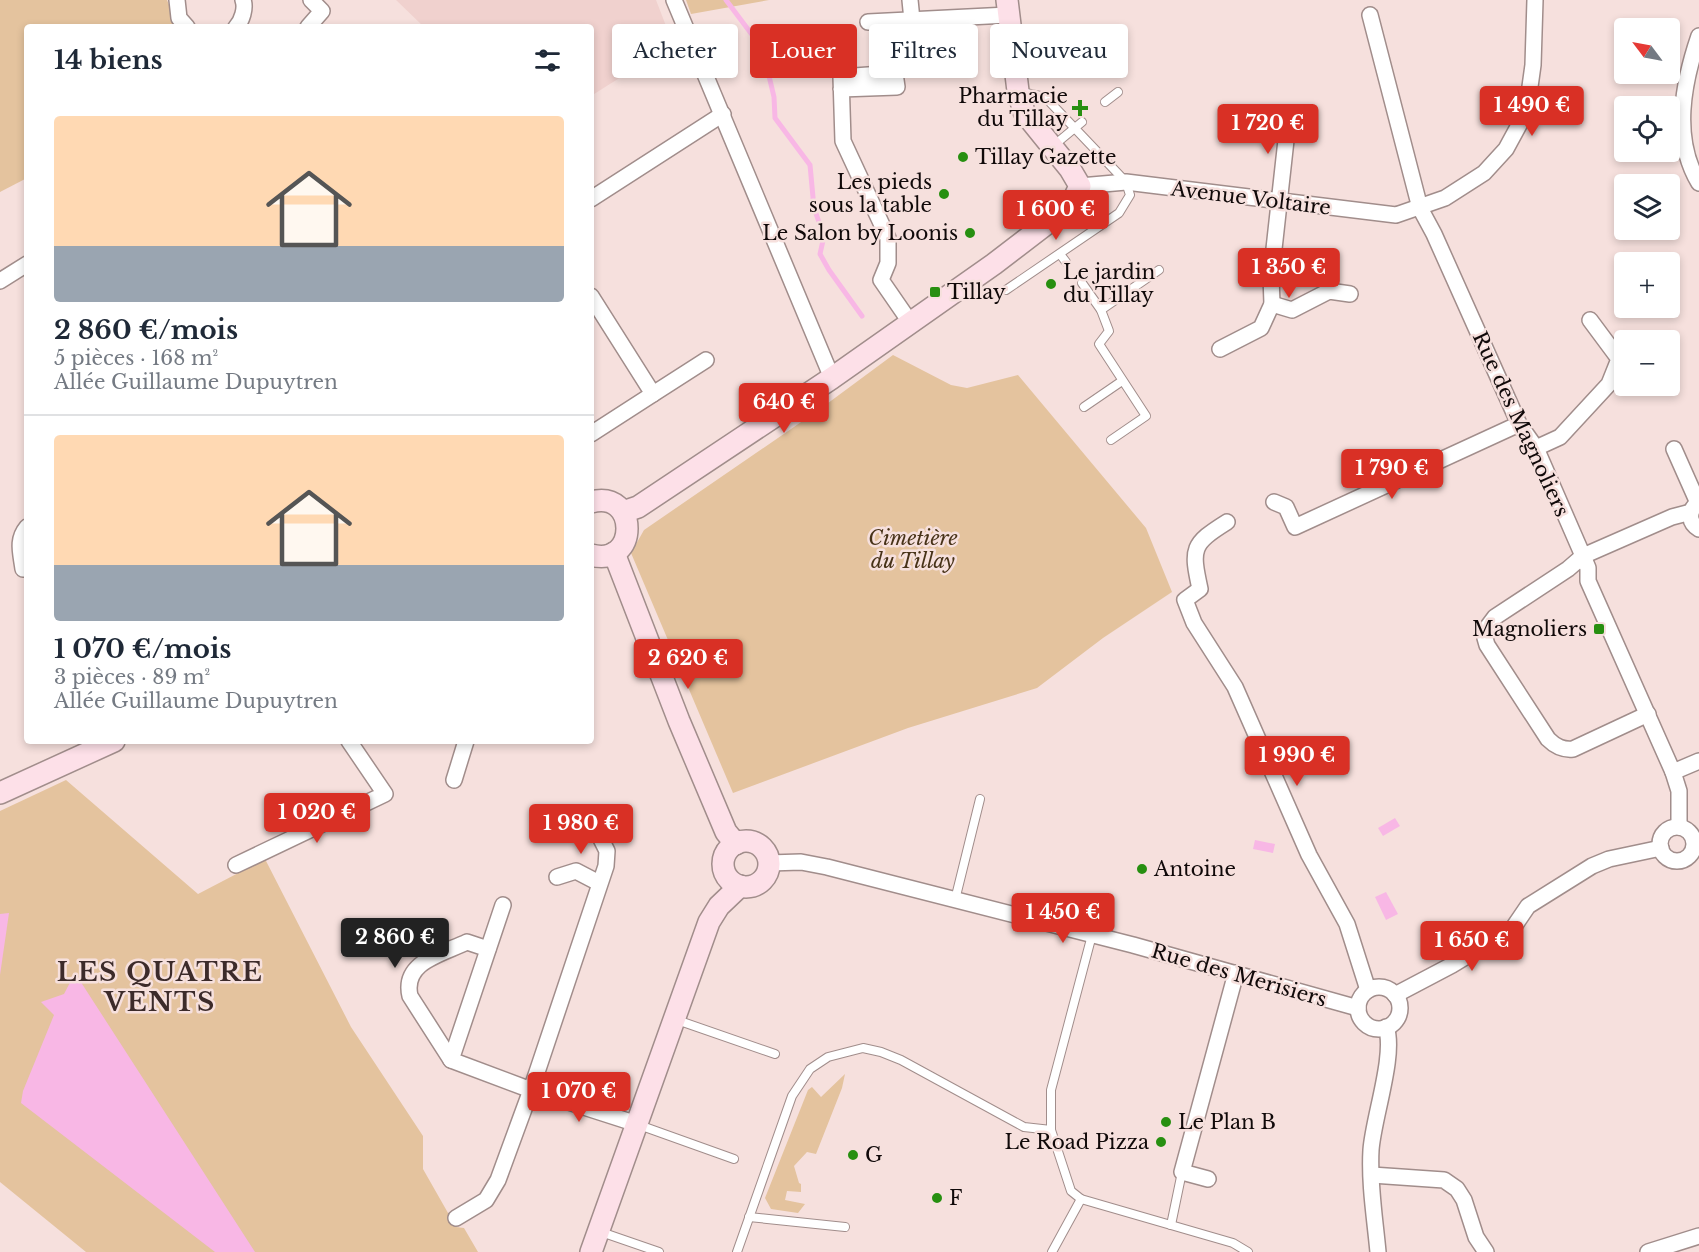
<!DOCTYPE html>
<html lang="fr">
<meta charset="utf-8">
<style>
:root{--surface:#fff;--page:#f2f2f3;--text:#1f2937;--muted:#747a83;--line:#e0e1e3;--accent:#d93025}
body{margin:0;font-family:"Libre Baskerville",serif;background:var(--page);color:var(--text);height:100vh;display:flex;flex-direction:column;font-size:22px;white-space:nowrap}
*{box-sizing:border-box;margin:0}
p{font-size:20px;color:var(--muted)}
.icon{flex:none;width:33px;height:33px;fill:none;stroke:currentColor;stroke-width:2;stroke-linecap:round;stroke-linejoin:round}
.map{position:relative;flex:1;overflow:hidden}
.side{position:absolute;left:24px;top:24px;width:570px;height:720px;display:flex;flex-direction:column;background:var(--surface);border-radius:6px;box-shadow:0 3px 9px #0003}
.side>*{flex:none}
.top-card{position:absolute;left:612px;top:24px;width:570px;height:54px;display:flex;gap:12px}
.needle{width:39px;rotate:302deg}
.controls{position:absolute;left:1614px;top:18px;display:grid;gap:12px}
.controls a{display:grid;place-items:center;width:66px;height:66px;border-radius:6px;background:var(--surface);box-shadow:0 3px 9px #0003;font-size:30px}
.price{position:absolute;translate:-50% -51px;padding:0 14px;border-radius:6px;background:var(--accent);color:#fff;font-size:20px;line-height:39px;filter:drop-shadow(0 2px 3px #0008)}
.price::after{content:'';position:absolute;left:50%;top:36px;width:18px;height:14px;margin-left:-9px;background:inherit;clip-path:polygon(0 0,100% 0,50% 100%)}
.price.on{background:#222;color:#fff}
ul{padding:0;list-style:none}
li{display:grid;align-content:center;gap:12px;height:318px;padding:0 30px}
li+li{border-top:2px solid var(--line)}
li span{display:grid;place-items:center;height:186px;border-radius:6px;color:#555}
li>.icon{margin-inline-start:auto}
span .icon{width:108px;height:108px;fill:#fffc;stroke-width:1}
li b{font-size:26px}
h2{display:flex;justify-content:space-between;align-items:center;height:72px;padding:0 30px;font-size:26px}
.tag{padding:0 21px;border-radius:6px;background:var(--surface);box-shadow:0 3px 9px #0003;font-size:21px;line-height:54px}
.tag.on{background:var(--accent);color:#fff}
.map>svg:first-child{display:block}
.built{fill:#f0d1ce}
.green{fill:#e4c39e}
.water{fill:#f8b7e5}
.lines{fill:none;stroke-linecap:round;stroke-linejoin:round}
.stream{stroke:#f8b7e5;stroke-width:5}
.lane-casing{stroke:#a18d8b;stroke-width:10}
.street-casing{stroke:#a18d8b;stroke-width:18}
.secondary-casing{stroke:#a18d8b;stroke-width:24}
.lane{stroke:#fff;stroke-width:8}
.street{stroke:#fff;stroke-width:15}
.secondary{stroke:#fde0e8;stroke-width:21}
.poi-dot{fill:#278f10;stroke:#f6e0dd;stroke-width:2}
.labels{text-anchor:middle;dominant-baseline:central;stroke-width:5;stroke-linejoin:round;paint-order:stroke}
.poi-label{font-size:20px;fill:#100909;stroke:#f6e0dd;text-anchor:start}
.street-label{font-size:20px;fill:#100909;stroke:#f6e0dd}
.park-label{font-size:20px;font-style:italic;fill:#473218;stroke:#f6e0dd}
.district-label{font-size:26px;font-weight:bold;letter-spacing:1.5px;fill:#3c2b2a;stroke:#f6e0dd}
</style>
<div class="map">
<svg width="1699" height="1252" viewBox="0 0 1699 1252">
<rect width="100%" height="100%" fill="#f6e0dd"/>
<polygon class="built" points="396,0 656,0 673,44 591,96 591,27 424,27"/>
<g class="green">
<polygon points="0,0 167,0 178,27 27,27 27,178 0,192"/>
<polygon points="686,0 769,0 691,14"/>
<polygon points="893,355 951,385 967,388 1018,375 1146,528 1172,592 1103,638 1037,688 908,728 733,793 631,553 644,530 820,409"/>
<polygon points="66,780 198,894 265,859 351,1027 423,1136 423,1169 456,1227 464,1228 478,1252 86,1252 0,1182 0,811"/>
<polygon points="845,1074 842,1088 816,1154 807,1152 794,1166 799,1183 801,1184 801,1192 787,1191 785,1200 805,1204 798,1213 771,1209 765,1198 808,1090 812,1087 821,1097"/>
</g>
<g class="water">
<polygon points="1395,818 1400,826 1383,836 1378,828"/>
<polygon points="1255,840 1275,844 1273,853 1253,849"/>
<polygon points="1386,892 1398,914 1386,920 1375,897"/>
<polygon points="9,913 0,975 0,914"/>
<polygon points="75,973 255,1252 215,1252 21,1103 23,1091 54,1015 41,1002 64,994"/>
</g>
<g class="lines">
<polyline class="stream" points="726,0 753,36 769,76 774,97 775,118 810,165 814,208 824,236 820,254 829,270 862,316"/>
<g class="lane-casing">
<g id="lane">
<polyline points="1105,102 1118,92"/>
<polyline points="1053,146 1082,122"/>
<polyline points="1060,254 1066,262"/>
<polyline points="1082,283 1101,310 1109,331 1099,344 1146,416 1111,440"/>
<polyline points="1006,290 1119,213 1130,195 1126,182 1045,97 1021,92"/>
<polyline points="1101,310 1159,270"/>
<polyline points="1084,407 1122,381"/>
<polyline points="955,900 980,799"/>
<polyline points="1092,935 1051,1090 1051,1130 1071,1191 1081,1199 1233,1243 1248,1252"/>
<polyline points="674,1019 775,1054"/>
<polyline points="639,1125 734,1159"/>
<polyline points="749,1217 845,1227"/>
<polyline points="1171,1225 1182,1172"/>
<polyline points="601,1232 659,1252"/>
<polyline points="737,1252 792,1096 810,1069 828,1057 863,1048 881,1052 901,1060 1024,1127 1051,1130"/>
<polyline points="1052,1252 1081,1199"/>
</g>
</g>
<g class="street-casing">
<g id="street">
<polyline points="177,0 179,18 187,27"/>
<polyline points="674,0 832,378"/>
<polyline points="910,0 912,20"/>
<polyline points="1370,15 1420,208 1434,234 1519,424 1536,448 1583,556 1588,568 1588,581 1673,772 1679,791 1679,827"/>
<polyline points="868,22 1008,15"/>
<path d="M236 27C242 21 246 8 243 0"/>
<polyline points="308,27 322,11 311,0"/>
<path d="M1699 36C1683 83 1672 138 1699 183"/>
<polyline points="841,89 897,87 895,73 841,77 843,141 888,238 888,263 881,280 910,322"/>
<polyline points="1080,186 1126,182 1396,215 1445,198 1484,173 1506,149 1519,125 1528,101 1533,65 1535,0"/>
<polyline points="591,199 723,114"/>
<polyline points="0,281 27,264"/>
<polyline points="591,296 653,394 591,434"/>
<polyline points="1272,304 1292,310 1329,291 1350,294"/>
<polyline points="1220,349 1261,328 1272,304 1271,276 1289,113"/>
<polyline points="653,394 706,360"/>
<polyline points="1536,448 1560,437 1609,384 1619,359 1590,320"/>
<polyline points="1674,449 1698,503"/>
<polyline points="1274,502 1286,507 1295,527 1519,424"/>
<path d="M1696 504C1688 513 1689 523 1699 529"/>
<path d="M1227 522C1192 544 1191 548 1200 589L1185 600 1194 623 1235 687 1309 855 1347 924 1368 990"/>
<path d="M23 569C21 553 16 540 27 527"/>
<path d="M1648 714 1573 749C1563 750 1556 747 1548 739L1487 645 1485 638 1486 629 1495 617 1568 569 1583 556 1672 517 1691 512"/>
<polyline points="1673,772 1699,761"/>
<polyline points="454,780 466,741"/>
<circle cx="1677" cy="844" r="17"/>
<polyline points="769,863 801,862 827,867 1133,945 1358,1008"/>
<polyline points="236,865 385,794 349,741"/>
<polyline points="557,877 576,871 599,883"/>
<polyline points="503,905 451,1060 531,1090 637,1124"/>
<circle cx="1379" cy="1008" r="21"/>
<polyline points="1395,995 1452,965 1513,928 1528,906 1592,866 1609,859 1661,848"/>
<path d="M451 1060 410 996C402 962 442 954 467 942L488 949"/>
<polyline points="1372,1175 1444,1180 1457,1189 1464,1200 1476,1237 1486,1252"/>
<polyline points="1208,1179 1182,1172 1236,973"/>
<polyline points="456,1218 486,1200 498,1180 531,1090 606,866 607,851 599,835"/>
<path d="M1378 1252C1375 1219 1369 1184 1371 1150 1373 1119 1396 1054 1386 1027"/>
<polyline points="1648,1252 1699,1236"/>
</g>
</g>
<g class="secondary-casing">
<g id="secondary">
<path d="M591 502C639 489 639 568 591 555"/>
<polyline points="623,512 638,507 832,378 994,264 1071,205 1080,186 1070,169 1024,112 1018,91 1007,0"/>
<polyline points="614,553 679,721 726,832 736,844"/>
<polyline points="0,793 114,741"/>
<circle cx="746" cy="864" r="23"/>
<polyline points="591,1252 709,922 719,906 740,886"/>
</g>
</g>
<use href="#lane" class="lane"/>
<use href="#street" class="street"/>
<use href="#secondary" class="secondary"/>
</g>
<g class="poi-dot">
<path d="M1077 99h6v6h6v6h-6v6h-6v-6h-6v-6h6z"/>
<circle cx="963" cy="157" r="6"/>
<circle cx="944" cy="194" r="6"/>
<circle cx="970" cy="233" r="6"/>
<circle cx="1051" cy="284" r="6"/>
<rect x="929" y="286" width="12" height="12" rx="3"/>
<rect x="1593" y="623" width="12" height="12" rx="3"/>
<circle cx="1142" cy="869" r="6"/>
<circle cx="1166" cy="1122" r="6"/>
<circle cx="1161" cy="1142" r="6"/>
<circle cx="853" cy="1155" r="6"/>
<circle cx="937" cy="1198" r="6"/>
</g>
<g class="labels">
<g class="poi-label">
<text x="1068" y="96" text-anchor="end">Pharmacie<tspan x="1068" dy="23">du Tillay</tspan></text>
<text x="975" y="157">Tillay Gazette</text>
<text x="932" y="182" text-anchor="end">Les pieds<tspan x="932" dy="23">sous la table</tspan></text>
<text x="958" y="233" text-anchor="end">Le Salon by Loonis</text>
<text x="1063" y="272">Le jardin<tspan x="1063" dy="23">du Tillay</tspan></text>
<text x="947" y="292">Tillay</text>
<text x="1587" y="629" text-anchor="end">Magnoliers</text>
<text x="1154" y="869">Antoine</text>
<text x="1178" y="1122">Le Plan B</text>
<text x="1149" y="1142" text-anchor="end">Le Road Pizza</text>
<text x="865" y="1155">G</text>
<text x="949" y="1198">F</text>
</g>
<g class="street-label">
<text transform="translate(1251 198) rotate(7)">Avenue Voltaire</text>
<text transform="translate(1521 424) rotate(65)">Rue des Magnoliers</text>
<text transform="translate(1239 975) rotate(16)">Rue des Merisiers</text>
</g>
<g class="park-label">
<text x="913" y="538">Cimetière<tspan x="913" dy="23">du Tillay</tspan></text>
</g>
<g class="district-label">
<text x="160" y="972">LES QUATRE<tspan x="160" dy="30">VENTS</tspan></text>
</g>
</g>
</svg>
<div class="controls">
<a><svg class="needle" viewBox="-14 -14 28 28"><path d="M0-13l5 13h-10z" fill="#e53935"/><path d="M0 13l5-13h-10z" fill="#747a83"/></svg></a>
<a><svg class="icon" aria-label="locate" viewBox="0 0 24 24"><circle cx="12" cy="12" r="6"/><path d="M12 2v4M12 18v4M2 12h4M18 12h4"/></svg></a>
<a><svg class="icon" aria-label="layers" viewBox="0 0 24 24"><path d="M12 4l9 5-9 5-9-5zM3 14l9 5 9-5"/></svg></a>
<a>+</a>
<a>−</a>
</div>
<b class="price" style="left:1532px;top:137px">1 490 €</b>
<b class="price" style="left:1268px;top:155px">1 720 €</b>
<b class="price" style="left:1056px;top:241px">1 600 €</b>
<b class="price" style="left:1289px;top:299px">1 350 €</b>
<b class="price" style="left:784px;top:434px">640 €</b>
<b class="price" style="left:1392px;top:500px">1 790 €</b>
<b class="price" style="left:688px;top:690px">2 620 €</b>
<b class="price" style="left:1297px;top:787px">1 990 €</b>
<b class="price" style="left:317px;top:844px">1 020 €</b>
<b class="price" style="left:581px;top:855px">1 980 €</b>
<b class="price" style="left:1063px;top:944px">1 450 €</b>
<b class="price on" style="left:395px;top:969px">2 860 €</b>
<b class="price" style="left:1472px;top:972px">1 650 €</b>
<b class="price" style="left:579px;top:1123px">1 070 €</b>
<div class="top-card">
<a class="tag">Acheter</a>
<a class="tag on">Louer</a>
<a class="tag">Filtres</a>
<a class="tag">Nouveau</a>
</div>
<section class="side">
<h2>14 biens<svg class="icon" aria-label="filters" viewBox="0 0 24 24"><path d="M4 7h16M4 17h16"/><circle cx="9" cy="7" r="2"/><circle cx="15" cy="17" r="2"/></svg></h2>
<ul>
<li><span style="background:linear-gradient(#ffd9b3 70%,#9aa5b1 0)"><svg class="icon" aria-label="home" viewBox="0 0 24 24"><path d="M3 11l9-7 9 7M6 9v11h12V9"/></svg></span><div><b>2 860 €/mois</b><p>5 pièces · 168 m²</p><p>Allée Guillaume Dupuytren</p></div></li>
<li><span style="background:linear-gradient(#ffd9b3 70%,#9aa5b1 0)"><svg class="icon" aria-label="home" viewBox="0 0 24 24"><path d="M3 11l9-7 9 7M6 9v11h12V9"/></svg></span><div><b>1 070 €/mois</b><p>3 pièces · 89 m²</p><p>Allée Guillaume Dupuytren</p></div></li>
</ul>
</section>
</div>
